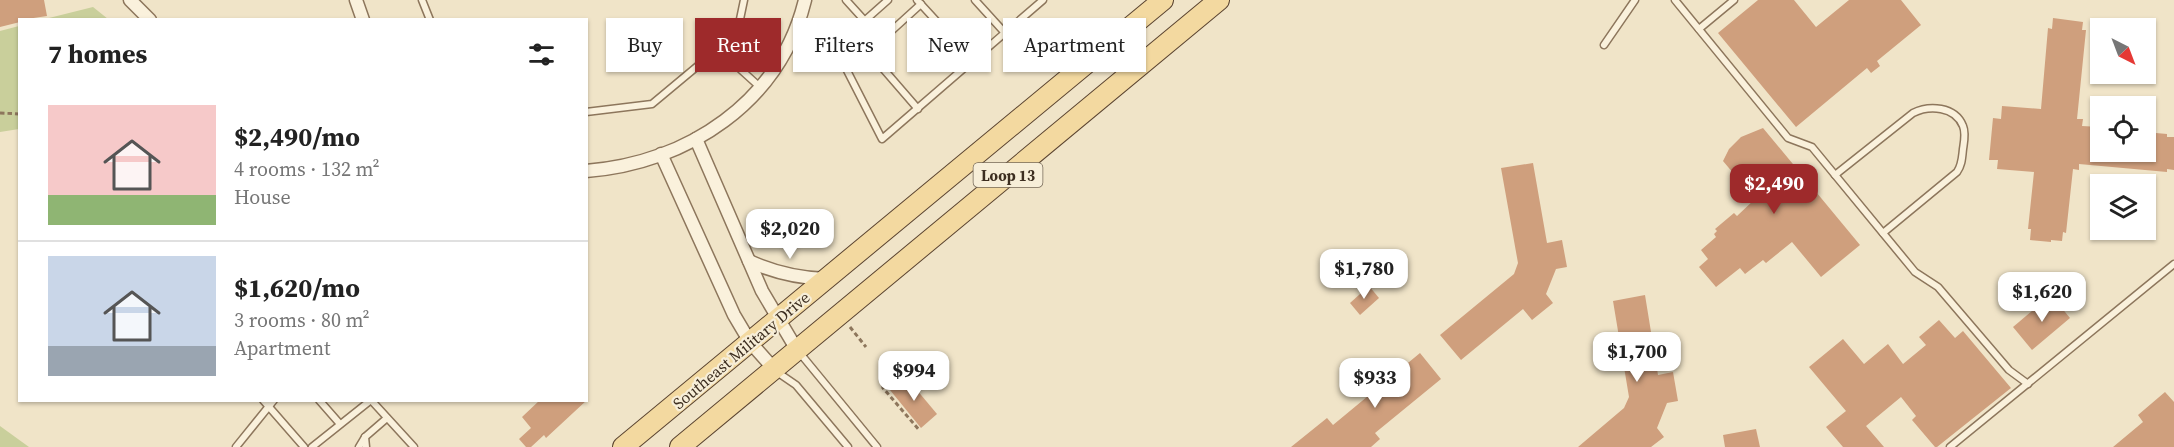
<!DOCTYPE html>
<meta charset="utf-8">
<style>
:root{--surface:#fff;--page:#f6f6f6;--text:#222;--muted:#767676;--line:#e0e0e0;--accent:#9e2a2b}
body{margin:0;font-family:"Source Serif 4",serif;background:var(--page);color:var(--text);height:100vh;display:flex;flex-direction:column;font-size:22px;white-space:nowrap}
*{box-sizing:border-box;margin:0}
p{font-size:20px;color:var(--muted)}
.icon{flex:none;width:33px;height:33px;fill:none;stroke:currentColor;stroke-width:2;stroke-linecap:round;stroke-linejoin:round}
.map{position:relative;flex:1;overflow:hidden}
.drawer{position:absolute;left:18px;top:18px;width:570px;height:384px;display:flex;flex-direction:column;background:var(--surface);border-radius:0px;box-shadow:0 2px 4px #0004}
.drawer>*{flex:none}
.hud{position:absolute;left:606px;top:18px;width:570px;height:54px;display:flex;gap:12px}
.needle{width:39px;rotate:138deg}
.controls{position:absolute;left:2090px;top:18px;display:grid;gap:12px}
.controls a{display:grid;place-items:center;width:66px;height:66px;border-radius:0px;background:var(--surface);box-shadow:0 2px 4px #0004;font-size:30px}
.price{position:absolute;translate:-50% -51px;padding:0 14px;border-radius:12px;background:#fff;color:#222;font-size:20px;line-height:39px;filter:drop-shadow(0 2px 3px #0008)}
.price::after{content:'';position:absolute;left:50%;top:36px;width:18px;height:14px;margin-left:-9px;background:inherit;clip-path:polygon(0 0,100% 0,50% 100%)}
.price.selected{background:var(--accent);color:#fff}
ul{padding:0;list-style:none}
li{display:flex;align-items:center;gap:18px;height:150px;padding:0 30px}
li+li{border-top:2px solid var(--line)}
li span{display:grid;place-items:center;flex:none;width:168px;height:120px;border-radius:0px;color:#555}
li>.icon{margin-inline-start:auto}
span .icon{width:72px;height:72px;fill:#fffc;stroke-width:1}
li b{font-size:26px}
h2{display:flex;justify-content:space-between;align-items:center;height:72px;padding:0 30px;font-size:26px}
.pill{padding:0 21px;border-radius:0px;background:var(--surface);box-shadow:0 2px 4px #0004;font-size:21px;line-height:54px}
.pill.selected{background:var(--accent);color:#fff}
.map>svg:first-child{display:block}
.green{fill:#c9cf9b}
.building{fill:#cf9f7d}
.lines{fill:none;stroke-linecap:round;stroke-linejoin:round}
.lane-casing{stroke:#8d765c;stroke-width:9}
.street-casing{stroke:#8d765c;stroke-width:15}
.primary-casing{stroke:#5b4430;stroke-width:22}
.path{stroke:#8d765c;stroke-width:3;stroke-dasharray:4.5 3;stroke-linecap:butt}
.lane{stroke:#faf1dc;stroke-width:6}
.street{stroke:#faf1dc;stroke-width:12}
.primary{stroke:#f3d9a0;stroke-width:20}
.labels{text-anchor:middle;dominant-baseline:central;stroke-width:4.5;stroke-linejoin:round;paint-order:stroke}
.shield{fill:#f7eed8;stroke:#756857;stroke-width:1.5}
.shield-label{font-size:15px;font-weight:bold;fill:#3d2e20}
.street-label{font-size:16px;fill:#3d2e20;stroke:#f7eed8}
</style>
<div class="map">
<svg width="2174" height="447" viewBox="0 0 2174 447">
<rect width="100%" height="100%" fill="#f0e4c8"/>
<g class="green">
<polygon points="93,7 108,19 45,19"/>
<polygon points="19,26 19,129 0,132 0,31"/>
<polygon points="0,426 29,447 0,447"/>
</g>
<g class="building">
<polygon points="0,0 44,0 47,16 20,20 20,22 0,27"/>
<polygon points="1758,0 1794,0 1816,27 1849,0 1901,0 1921,25 1877,61 1880,66 1871,73 1867,68 1796,127 1718,33"/>
<polygon points="2053,18 2083,22 2082,30 2086,30 2077,119 2083,119 2082,126 2100,127 2100,152 2145,152 2145,132 2167,134 2167,137 2174,137 2174,170 2167,169 2167,172 2079,164 2079,170 2073,169 2066,233 2063,232 2062,241 2051,240 2051,242 2030,240 2031,229 2028,229 2034,172 1997,169 1998,160 1989,160 1993,118 2001,119 2002,106 2041,109 2048,28 2052,29"/>
<polygon points="1763,128 1860,245 1821,277 1792,242 1766,263 1763,260 1745,274 1740,268 1716,287 1699,267 1708,259 1701,250 1716,237 1714,234 1717,231 1715,229 1734,213 1737,216 1755,199 1723,161 1729,149 1741,137"/>
<polygon points="1533,163 1547,243 1562,240 1567,267 1556,269 1546,294 1553,303 1532,320 1523,309 1461,360 1440,335 1514,274 1518,263 1501,168"/>
<polygon points="1369,286 1379,298 1360,315 1350,303"/>
<polygon points="1645,295 1658,375 1673,372 1678,401 1667,403 1657,428 1664,437 1651,447 1578,447 1624,408 1629,397 1613,301"/>
<polygon points="2051,295 2070,318 2032,350 2013,327"/>
<polygon points="1939,320 1955,338 1963,331 2011,388 1937,447 1935,447 1912,420 1916,416 1901,397 1866,426 1884,447 1843,447 1826,427 1846,411 1809,367 1843,339 1864,364 1888,344 1903,364 1926,345 1919,337"/>
<polygon points="1420,353 1441,379 1375,433 1380,439 1371,447 1291,447 1327,418 1333,425"/>
<polygon points="906,377 937,414 921,428 890,390"/>
<polygon points="2165,392 2174,402 2174,447 2113,447 2143,422 2138,415"/>
<polygon points="540,400 587,400 546,438 544,435 531,447 526,447 519,439 531,428 522,417"/>
<polygon points="1756,429 1760,447 1725,447 1723,435"/>
</g>
<g class="lines">
<g class="lane-casing">
<g id="lane">
<polyline points="422,0 430,20"/>
<polyline points="846,0 865,21"/>
<polyline points="917,0 974,62"/>
<polyline points="975,0 1005,33"/>
<polyline points="1675,0 1788,138 1812,147 1915,272 1938,287 2009,370 2028,384"/>
<polyline points="1699,29 1734,0"/>
<polyline points="796,30 835,47 888,0"/>
<polyline points="1604,45 1635,0"/>
<polyline points="835,47 882,139 1043,0"/>
<polyline points="717,48 761,88"/>
<polyline points="918,109 873,57 873,51 877,44 921,4"/>
<polyline points="586,112 652,104 706,59 739,24 744,0"/>
<path d="M1835 175 1913 113C1929 105 1955 106 1963 126 1966 133 1964 142 1963 149 1962 158 1962 165 1957 172L1883 233"/>
<polyline points="799,352 877,447"/>
<polyline points="777,372 796,385 848,447"/>
<polyline points="263,400 304,447"/>
<polyline points="319,400 340,424"/>
<polyline points="371,400 414,447"/>
<polyline points="365,437 366,447"/>
<polyline points="236,447 274,400"/>
<polyline points="312,447 371,400"/>
<polyline points="359,447 365,437 387,418"/>
<polyline points="1950,447 2174,264"/>
</g>
</g>
<g class="street-casing">
<g id="street">
<polyline points="130,0 150,20"/>
<polyline points="356,0 363,20"/>
<polyline points="696,139 762,291 797,350"/>
<polyline points="661,154 734,315 750,342 774,369"/>
<path d="M586 171C688 163 780 102 805 0"/>
<path d="M749 261C773 272 798 278 826 279"/>
</g>
</g>
<g class="primary-casing">
<g id="primary">
<polyline points="623,447 1163,0"/>
<polyline points="680,447 1219,0"/>
</g>
</g>
<g class="path">
<polyline points="0,113 20,114"/>
<polyline points="850,327 866,347"/>
<polyline points="886,371 882,377 883,388 920,431"/>
</g>
<use href="#lane" class="lane"/>
<use href="#street" class="street"/>
<use href="#primary" class="primary"/>
</g>
<g class="labels">
<rect class="shield" x="973.5" y="163" width="69" height="24" rx="4.5"/>
<g class="shield-label">
<text x="1008" y="175">Loop 13</text>
</g>
<g class="street-label">
<text transform="translate(741 350) rotate(-40)">Southeast Military Drive</text>
</g>
</g>
</svg>
<div class="controls">
<a><svg class="needle" viewBox="-14 -14 28 28"><path d="M0-13l5 13h-10z" fill="#e53935"/><path d="M0 13l5-13h-10z" fill="#767676"/></svg></a>
<a><svg class="icon" aria-label="locate" viewBox="0 0 24 24"><circle cx="12" cy="12" r="6"/><path d="M12 2v4M12 18v4M2 12h4M18 12h4"/></svg></a>
<a><svg class="icon" aria-label="layers" viewBox="0 0 24 24"><path d="M12 4l9 5-9 5-9-5zM3 14l9 5 9-5"/></svg></a>
</div>
<b class="price selected" style="left:1774px;top:215px">$2,490</b>
<b class="price" style="left:790px;top:260px">$2,020</b>
<b class="price" style="left:1364px;top:300px">$1,780</b>
<b class="price" style="left:2042px;top:323px">$1,620</b>
<b class="price" style="left:1637px;top:383px">$1,700</b>
<b class="price" style="left:914px;top:402px">$994</b>
<b class="price" style="left:1375px;top:409px">$933</b>
<div class="hud">
<a class="pill">Buy</a>
<a class="pill selected">Rent</a>
<a class="pill">Filters</a>
<a class="pill">New</a>
<a class="pill">Apartment</a>
</div>
<section class="drawer">
<h2>7 homes<svg class="icon" aria-label="filters" viewBox="0 0 24 24"><path d="M4 7h16M4 17h16"/><circle cx="9" cy="7" r="2"/><circle cx="15" cy="17" r="2"/></svg></h2>
<ul>
<li><span style="background:linear-gradient(#f6c9c9 75%,#8fb573 0)"><svg class="icon" aria-label="home" viewBox="0 0 24 24"><path d="M3 11l9-7 9 7M6 9v11h12V9"/></svg></span><div><b>$2,490/mo</b><p>4 rooms · 132 m²</p><p>House</p></div></li>
<li><span style="background:linear-gradient(#c9d6e8 75%,#9aa5b1 0)"><svg class="icon" aria-label="home" viewBox="0 0 24 24"><path d="M3 11l9-7 9 7M6 9v11h12V9"/></svg></span><div><b>$1,620/mo</b><p>3 rooms · 80 m²</p><p>Apartment</p></div></li>
</ul>
</section>
</div>
